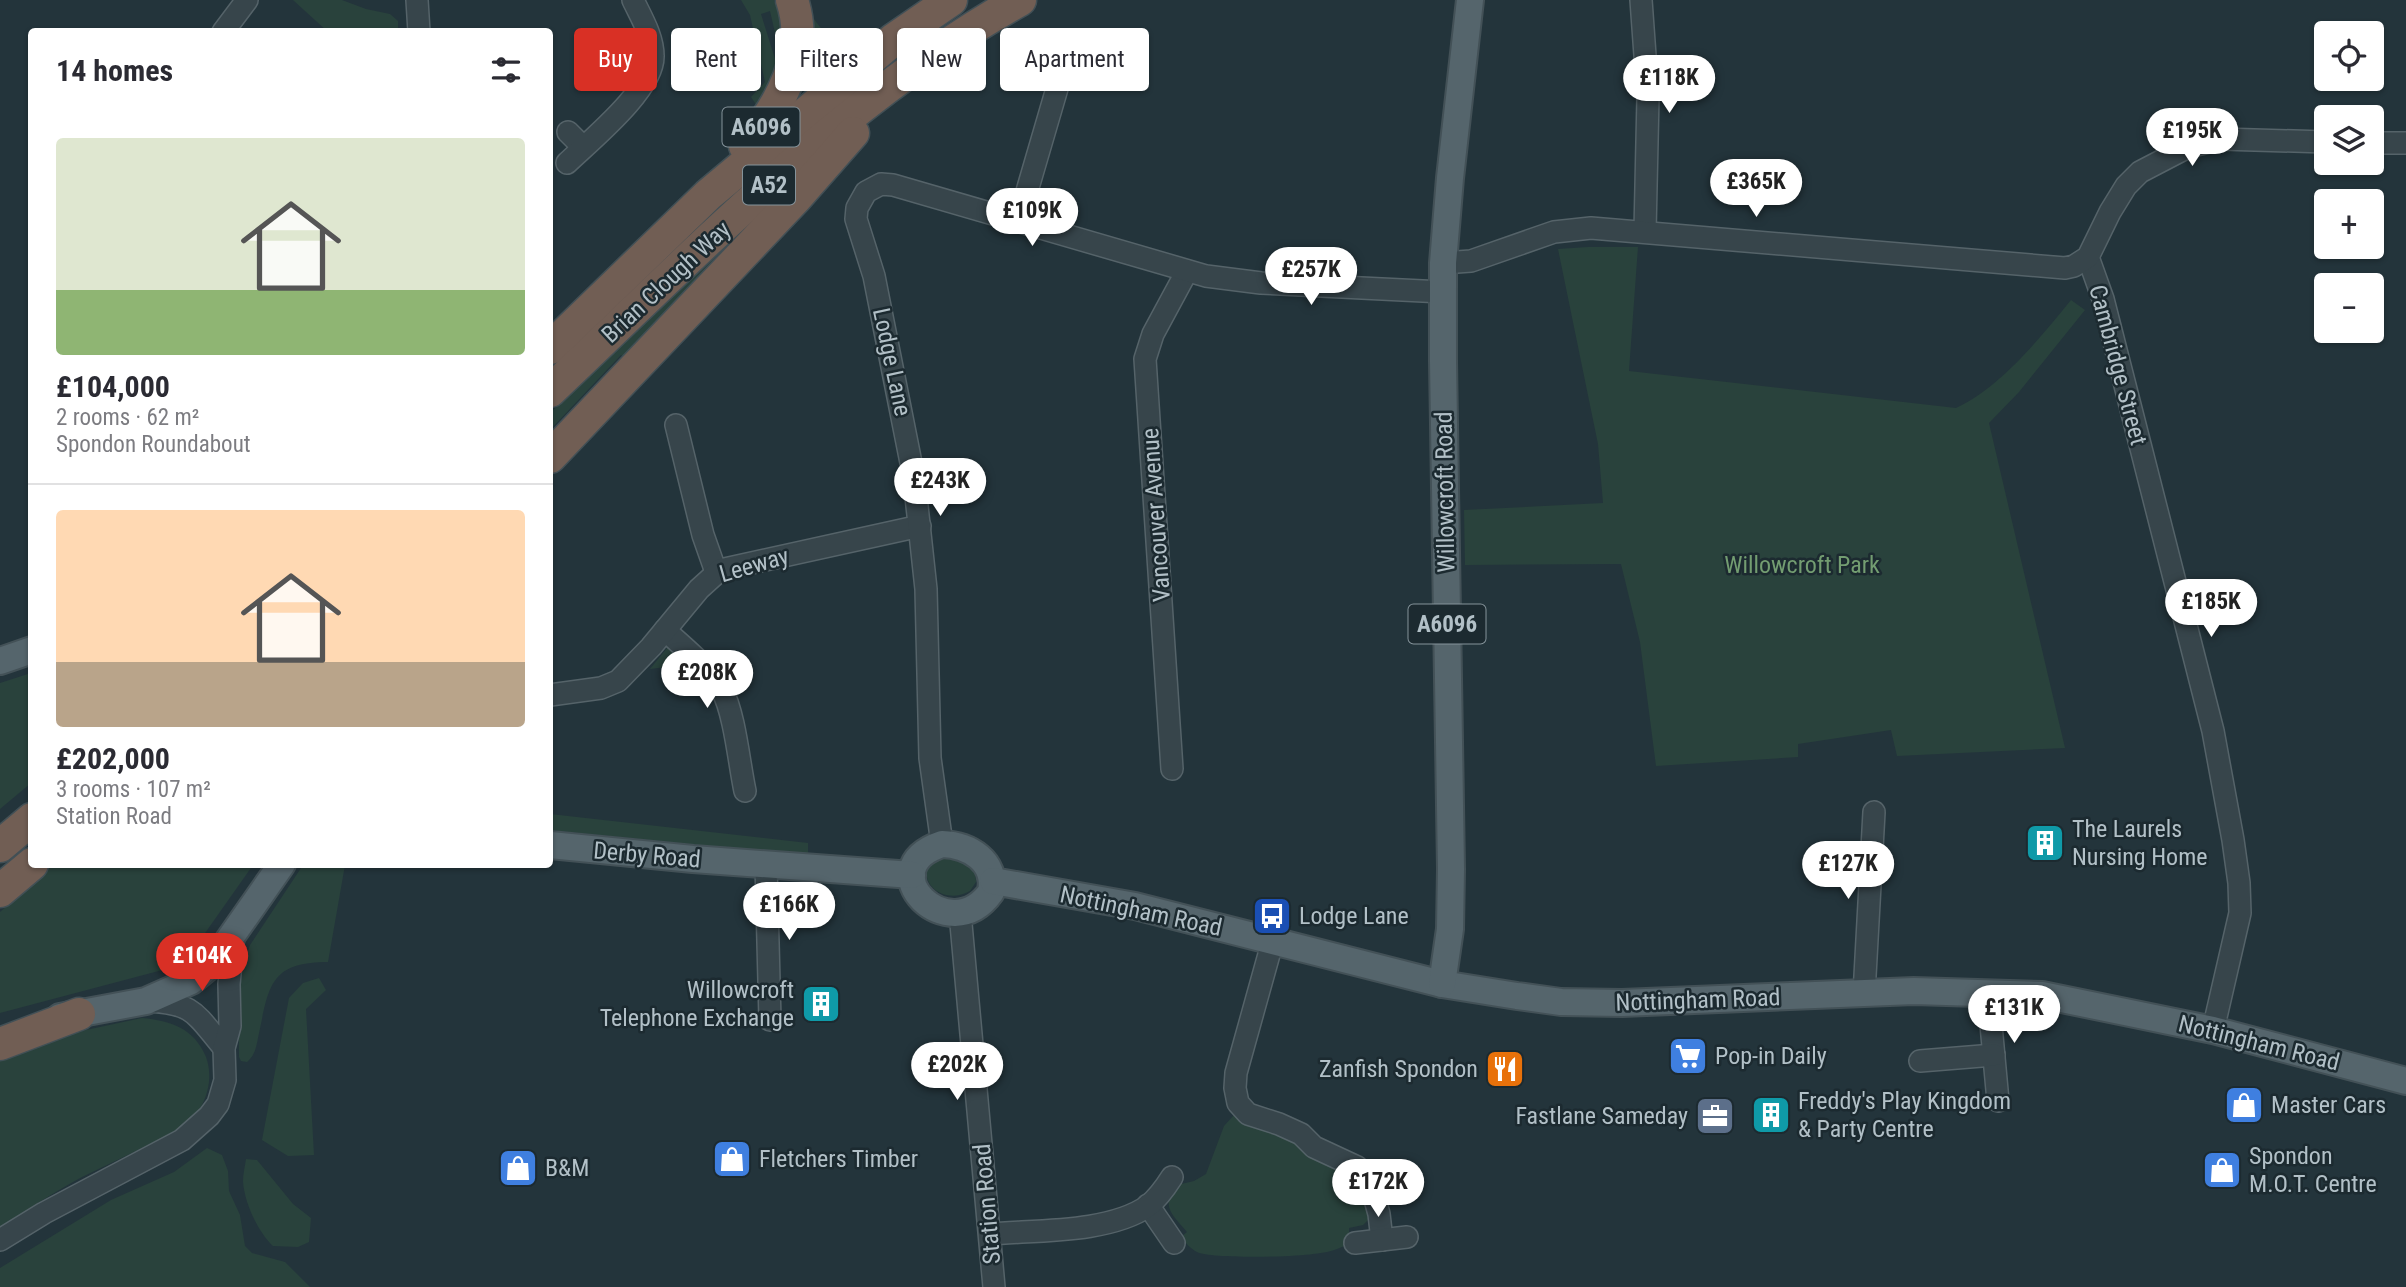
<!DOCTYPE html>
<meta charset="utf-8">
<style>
:root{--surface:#fff;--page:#f2f2f3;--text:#2b2b33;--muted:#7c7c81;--line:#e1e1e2;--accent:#d93025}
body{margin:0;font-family:"Roboto Condensed",sans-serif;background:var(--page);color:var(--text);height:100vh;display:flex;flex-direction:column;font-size:26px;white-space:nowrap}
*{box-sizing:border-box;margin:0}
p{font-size:23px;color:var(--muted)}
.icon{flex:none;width:38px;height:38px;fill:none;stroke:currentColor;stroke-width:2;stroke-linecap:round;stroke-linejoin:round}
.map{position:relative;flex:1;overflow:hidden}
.details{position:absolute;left:28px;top:28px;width:525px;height:840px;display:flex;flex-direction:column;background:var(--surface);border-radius:7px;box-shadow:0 2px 5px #0004}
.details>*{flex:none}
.banner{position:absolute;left:574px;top:28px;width:665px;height:63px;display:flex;gap:14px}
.fabs{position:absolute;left:2314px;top:21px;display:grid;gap:14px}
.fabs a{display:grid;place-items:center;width:70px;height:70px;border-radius:7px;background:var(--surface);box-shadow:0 2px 5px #0004;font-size:35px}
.price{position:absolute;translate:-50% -60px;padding:0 16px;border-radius:24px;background:#fff;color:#222;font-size:23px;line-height:46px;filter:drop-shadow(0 2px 4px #0008)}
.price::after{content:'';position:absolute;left:50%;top:42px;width:21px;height:16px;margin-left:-10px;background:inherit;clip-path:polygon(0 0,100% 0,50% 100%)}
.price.current{background:var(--accent);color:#fff}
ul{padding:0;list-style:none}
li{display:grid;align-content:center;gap:14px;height:371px;padding:0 28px}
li+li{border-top:2px solid var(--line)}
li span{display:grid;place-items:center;height:217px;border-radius:7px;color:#555}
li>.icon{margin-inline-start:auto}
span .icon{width:126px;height:126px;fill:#fffc;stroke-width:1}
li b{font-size:30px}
h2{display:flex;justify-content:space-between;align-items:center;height:84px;padding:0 28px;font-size:30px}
.chip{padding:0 24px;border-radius:7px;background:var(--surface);box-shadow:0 2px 5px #0004;font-size:24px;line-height:63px}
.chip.current{background:var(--accent);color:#fff}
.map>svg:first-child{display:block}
.green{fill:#29423c}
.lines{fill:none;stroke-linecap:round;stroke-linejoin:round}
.minor-casing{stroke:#556369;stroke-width:24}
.major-casing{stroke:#435157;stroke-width:30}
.highway-casing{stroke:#425056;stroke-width:35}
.minor{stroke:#37454b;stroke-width:21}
.major{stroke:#55656c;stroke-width:26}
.highway{stroke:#715e54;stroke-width:32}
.labels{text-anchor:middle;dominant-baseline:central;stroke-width:5;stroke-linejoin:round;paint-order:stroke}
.shield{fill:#1c2a30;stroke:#85939a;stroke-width:2}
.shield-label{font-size:23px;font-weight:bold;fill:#b2c0c7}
.street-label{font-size:24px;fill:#b2c0c7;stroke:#1c2a30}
.park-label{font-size:24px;fill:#739d71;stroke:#1c2a30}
.poi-label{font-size:24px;fill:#b2c0c7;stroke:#1c2a30;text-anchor:start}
</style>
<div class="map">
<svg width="2406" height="1287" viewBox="0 0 2406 1287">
<rect width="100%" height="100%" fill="#23343b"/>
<g class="green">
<polygon points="293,0 342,0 366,9 390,14 398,21 398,31 327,31"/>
<path d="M741 0H774L781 19 779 36 776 37 770 11 761 14 776 62C776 79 766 92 757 106L751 97 765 82 750 15Z"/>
<path d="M808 9C824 38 841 50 873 35L813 75 810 72 812 29Z"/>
<polygon points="738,236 625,358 621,355 550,430 550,413"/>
<path d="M1588 247H1638L1629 371 1956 408C1999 389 2041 337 2071 300L2085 310 2019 392 1989 423 2065 748 1897 756 1891 730 1798 744V757L1656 766 1640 642 1621 564 1465 565 1464 510 1603 503 1598 444 1558 249Z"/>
<polygon points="668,647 671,647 691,664 650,669"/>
<polygon points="31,673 31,783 0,809 0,683"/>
<polygon points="550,814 808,843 808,856 550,830"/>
<path d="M940 858C957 859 976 860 976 882L970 891C951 902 926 893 926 870Z"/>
<polygon points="53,865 253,865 191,953 170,968 0,1013 0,912"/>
<path d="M303 865H345L328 962C268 962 269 988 258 1038 256 1048 255 1055 247 1062L241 1061 239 1057C239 1019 236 981 250 945Z"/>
<polygon points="319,978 326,990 306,1009 314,1155 288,1156 262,1140 289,998 303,983"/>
<path d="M142 1018C171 1021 194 1028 206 1057 214 1079 207 1103 191 1121 182 1131 166 1136 154 1142 131 1154 106 1165 82 1177 54 1192 27 1210 0 1227V1053L72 1033Z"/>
<path d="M1234 1115 1250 1125 1280 1132 1352 1174 1364 1188 1369 1219 1363 1225 1349 1228V1243C1339 1250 1325 1253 1313 1254 1293 1257 1212 1259 1197 1252 1191 1249 1184 1242 1182 1236L1187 1232C1172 1214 1160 1207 1177 1185L1194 1181 1206 1174 1224 1126Z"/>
<polygon points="207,1148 222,1155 228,1171 229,1191 240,1215 245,1246 252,1253 285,1262 310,1287 0,1287 0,1268 111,1200 174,1172"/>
<path d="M246 1159 257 1160 293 1204 311 1218 309 1242 298 1247 273 1246C258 1232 244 1202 243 1181 243 1174 245 1166 246 1159Z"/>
</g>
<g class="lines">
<g class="minor-casing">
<g id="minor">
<polyline points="417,0 419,32"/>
<polyline points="1641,0 1648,97 1645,231"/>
<polyline points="223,32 247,0"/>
<polyline points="568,132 583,147"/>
<polyline points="2371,143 2406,143"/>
<path d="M567 163C591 140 654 89 653 56 653 36 641 17 633 0"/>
<polyline points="1018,222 1070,44"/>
<polyline points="2088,257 2103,299 2213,731 2233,840 2239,883 2240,913 2213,1030"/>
<polyline points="1443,263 1471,261 1554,232 1591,228 2065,268 2074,266 2088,257 2110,212 2126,186 2140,172 2188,147 2221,139 2326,142"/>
<polyline points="676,425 703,535 716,572"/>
<path d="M665 630C684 648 709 667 722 690 735 715 739 763 745 791"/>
<polyline points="550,695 601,688 618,681 651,647 699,589 720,570 920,526"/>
<polyline points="1172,769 1145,359 1153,334 1187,271"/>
<polyline points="942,844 930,758 926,589 914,478 874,276 856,219 857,208 866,192 881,184 893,185 1206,276 1261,283 1443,292"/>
<polyline points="766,865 770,1020"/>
<polyline points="960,913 994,1287"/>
<polyline points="1273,940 1236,1073 1235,1088 1238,1103 1248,1114 1279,1124 1301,1134 1314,1147 1357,1167 1370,1181 1379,1214 1382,1240"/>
<polyline points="1988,992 1998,1101"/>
<polyline points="1864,994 1874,812"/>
<path d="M148 1001C195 1003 196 1015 224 1048"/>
<polyline points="1920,1061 1994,1055"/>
<polyline points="1148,1205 1174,1243"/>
<path d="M990 1234C1037 1230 1109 1233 1148 1206 1158 1198 1165 1188 1172 1177"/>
<polyline points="0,1240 44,1213 182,1140 209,1116 218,1104 225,1080 224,1048 230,1026 229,984 234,934"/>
<polyline points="1355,1243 1407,1237"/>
</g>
</g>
<g class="major-casing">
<g id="major">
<polyline points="0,661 32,650"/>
<path d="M942 844C969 845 997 861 991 892 949 951 867 869 942 844Z"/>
<polyline points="550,845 693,859 912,875"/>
<polyline points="993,881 1135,906 1442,984 1517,996 1561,1002 1622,1003 1914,991 2042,995 2213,1030 2406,1081"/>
<polyline points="1442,984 1450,929 1451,869 1443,361 1443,263 1450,178 1470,0"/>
<polyline points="60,1017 146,1001 191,981 212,964 282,864"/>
</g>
</g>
<g class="highway-casing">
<g id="highway">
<path d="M745 146C780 107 810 54 792 0"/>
<polyline points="550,348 708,195 893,40 951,0"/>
<path d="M550 391C696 253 843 99 1020 0"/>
<polyline points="550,457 796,198 853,133"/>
<polyline points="0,846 32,819"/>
<polyline points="0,891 32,864"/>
<polyline points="0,1044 79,1014"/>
</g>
</g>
<use href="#minor" class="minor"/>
<use href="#major" class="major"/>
<use href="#highway" class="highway"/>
</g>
<defs>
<g id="building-square" transform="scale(2.0125)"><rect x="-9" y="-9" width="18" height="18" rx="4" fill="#0f9aa8" stroke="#1c2a30"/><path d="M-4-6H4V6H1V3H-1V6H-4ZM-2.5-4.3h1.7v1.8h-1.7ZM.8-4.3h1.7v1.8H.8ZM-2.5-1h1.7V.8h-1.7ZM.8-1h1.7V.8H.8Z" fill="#fff"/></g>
<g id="bus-square" transform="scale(2.0125)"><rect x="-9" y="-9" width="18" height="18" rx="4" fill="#1a4fb4" stroke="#1c2a30"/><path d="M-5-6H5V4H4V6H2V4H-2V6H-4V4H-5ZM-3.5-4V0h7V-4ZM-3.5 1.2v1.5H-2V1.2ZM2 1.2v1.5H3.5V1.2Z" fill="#fff"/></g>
<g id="supermarket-square" transform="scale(2.0125)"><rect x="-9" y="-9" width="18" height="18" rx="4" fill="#3f7fe0" stroke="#1c2a30"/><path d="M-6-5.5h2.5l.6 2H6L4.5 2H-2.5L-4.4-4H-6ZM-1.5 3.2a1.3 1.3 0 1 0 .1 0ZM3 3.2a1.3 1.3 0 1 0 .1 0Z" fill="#fff"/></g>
<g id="restaurant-square" transform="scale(2.0125)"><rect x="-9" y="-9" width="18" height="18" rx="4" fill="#e8710a" stroke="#1c2a30"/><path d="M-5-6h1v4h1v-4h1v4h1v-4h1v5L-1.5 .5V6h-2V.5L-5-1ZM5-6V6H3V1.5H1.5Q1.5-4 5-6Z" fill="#fff"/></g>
<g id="shop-square" transform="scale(2.0125)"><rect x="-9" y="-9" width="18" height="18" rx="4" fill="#3f7fe0" stroke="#1c2a30"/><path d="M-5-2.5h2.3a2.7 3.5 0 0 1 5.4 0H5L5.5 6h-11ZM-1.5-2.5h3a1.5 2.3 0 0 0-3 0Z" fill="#fff"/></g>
<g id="office-square" transform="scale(2.0125)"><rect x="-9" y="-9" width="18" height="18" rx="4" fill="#5c6f8a" stroke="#1c2a30"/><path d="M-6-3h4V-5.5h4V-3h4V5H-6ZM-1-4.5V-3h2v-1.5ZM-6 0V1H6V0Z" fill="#fff"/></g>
</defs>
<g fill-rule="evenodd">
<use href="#building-square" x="2045" y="843"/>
<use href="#bus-square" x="1272" y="916"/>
<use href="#building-square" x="821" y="1004"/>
<use href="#supermarket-square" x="1688" y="1056"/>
<use href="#restaurant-square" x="1505" y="1069"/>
<use href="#shop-square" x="2244" y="1105"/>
<use href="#building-square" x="1771" y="1115"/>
<use href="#office-square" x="1715" y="1116"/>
<use href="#shop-square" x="732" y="1159"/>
<use href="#shop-square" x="518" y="1168"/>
<use href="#shop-square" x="2222" y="1170"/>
</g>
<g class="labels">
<g class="shield">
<rect x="722.5" y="107.5" width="77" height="39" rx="5"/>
<rect x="743" y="165.5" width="52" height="39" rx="5"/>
<rect x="1408.5" y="604.5" width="77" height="39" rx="5"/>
</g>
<g class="shield-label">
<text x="761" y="127">A6096</text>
<text x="769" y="185">A52</text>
<text x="1447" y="624">A6096</text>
</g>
<g class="street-label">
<text transform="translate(666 282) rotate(-43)">Brian Clough Way</text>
<text transform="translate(892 362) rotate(78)">Lodge Lane</text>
<text transform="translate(2118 365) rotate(75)">Cambridge Street</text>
<text transform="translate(1445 492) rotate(-91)">Willowcroft Road</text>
<text transform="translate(1156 515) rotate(-94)">Vancouver Avenue</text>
<text transform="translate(754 565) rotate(-16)">Leeway</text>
<text transform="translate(647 855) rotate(5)">Derby Road</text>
<text transform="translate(1141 911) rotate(12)">Nottingham Road</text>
<text transform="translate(1698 1000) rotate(-2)">Nottingham Road</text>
<text transform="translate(2259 1043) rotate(14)">Nottingham Road</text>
<text transform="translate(987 1204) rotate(-95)">Station Road</text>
</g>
<g class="park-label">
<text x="1802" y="565">Willowcroft Park</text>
</g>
<g class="poi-label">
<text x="2072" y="829">The Laurels<tspan x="2072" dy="28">Nursing Home</tspan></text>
<text x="1299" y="916">Lodge Lane</text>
<text x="794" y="990" text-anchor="end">Willowcroft<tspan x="794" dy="28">Telephone Exchange</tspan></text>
<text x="1715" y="1056">Pop-in Daily</text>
<text x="1478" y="1069" text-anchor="end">Zanfish Spondon</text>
<text x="1798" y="1101">Freddy's Play Kingdom<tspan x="1798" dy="28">&amp; Party Centre</tspan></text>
<text x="2271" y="1105">Master Cars</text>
<text x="1688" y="1116" text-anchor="end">Fastlane Sameday</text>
<text x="2249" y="1156">Spondon<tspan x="2249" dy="28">M.O.T. Centre</tspan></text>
<text x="759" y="1159">Fletchers Timber</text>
<text x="545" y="1168">B&amp;M</text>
</g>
</g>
</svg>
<div class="fabs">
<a><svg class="icon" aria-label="locate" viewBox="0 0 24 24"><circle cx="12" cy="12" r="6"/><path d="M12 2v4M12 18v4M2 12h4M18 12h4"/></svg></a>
<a><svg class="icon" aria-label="layers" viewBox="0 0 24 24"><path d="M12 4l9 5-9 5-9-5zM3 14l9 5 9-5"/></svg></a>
<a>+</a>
<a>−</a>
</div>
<b class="price" style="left:1669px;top:115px">£118K</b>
<b class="price" style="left:2192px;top:168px">£195K</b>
<b class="price" style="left:1756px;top:219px">£365K</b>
<b class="price" style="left:1032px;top:248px">£109K</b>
<b class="price" style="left:1311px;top:307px">£257K</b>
<b class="price" style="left:940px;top:518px">£243K</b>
<b class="price" style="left:2211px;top:639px">£185K</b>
<b class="price" style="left:707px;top:710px">£208K</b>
<b class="price" style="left:1848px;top:901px">£127K</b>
<b class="price" style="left:789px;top:942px">£166K</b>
<b class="price current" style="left:202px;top:993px">£104K</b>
<b class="price" style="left:2014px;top:1045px">£131K</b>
<b class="price" style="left:957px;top:1102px">£202K</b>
<b class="price" style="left:1378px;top:1219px">£172K</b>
<div class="banner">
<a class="chip current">Buy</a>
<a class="chip">Rent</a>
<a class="chip">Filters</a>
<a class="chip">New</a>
<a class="chip">Apartment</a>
</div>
<section class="details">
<h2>14 homes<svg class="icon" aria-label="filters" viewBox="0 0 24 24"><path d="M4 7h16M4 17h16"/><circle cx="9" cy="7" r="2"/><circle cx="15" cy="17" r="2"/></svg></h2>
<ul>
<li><span style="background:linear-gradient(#dfe7d0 70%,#8fb573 0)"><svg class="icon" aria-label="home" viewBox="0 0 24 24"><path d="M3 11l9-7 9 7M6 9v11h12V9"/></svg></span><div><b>£104,000</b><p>2 rooms · 62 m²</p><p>Spondon Roundabout</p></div></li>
<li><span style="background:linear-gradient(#ffd9b3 70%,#b9a48a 0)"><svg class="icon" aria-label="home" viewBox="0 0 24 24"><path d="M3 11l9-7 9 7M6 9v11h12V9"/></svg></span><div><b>£202,000</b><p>3 rooms · 107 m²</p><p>Station Road</p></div></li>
</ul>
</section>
</div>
